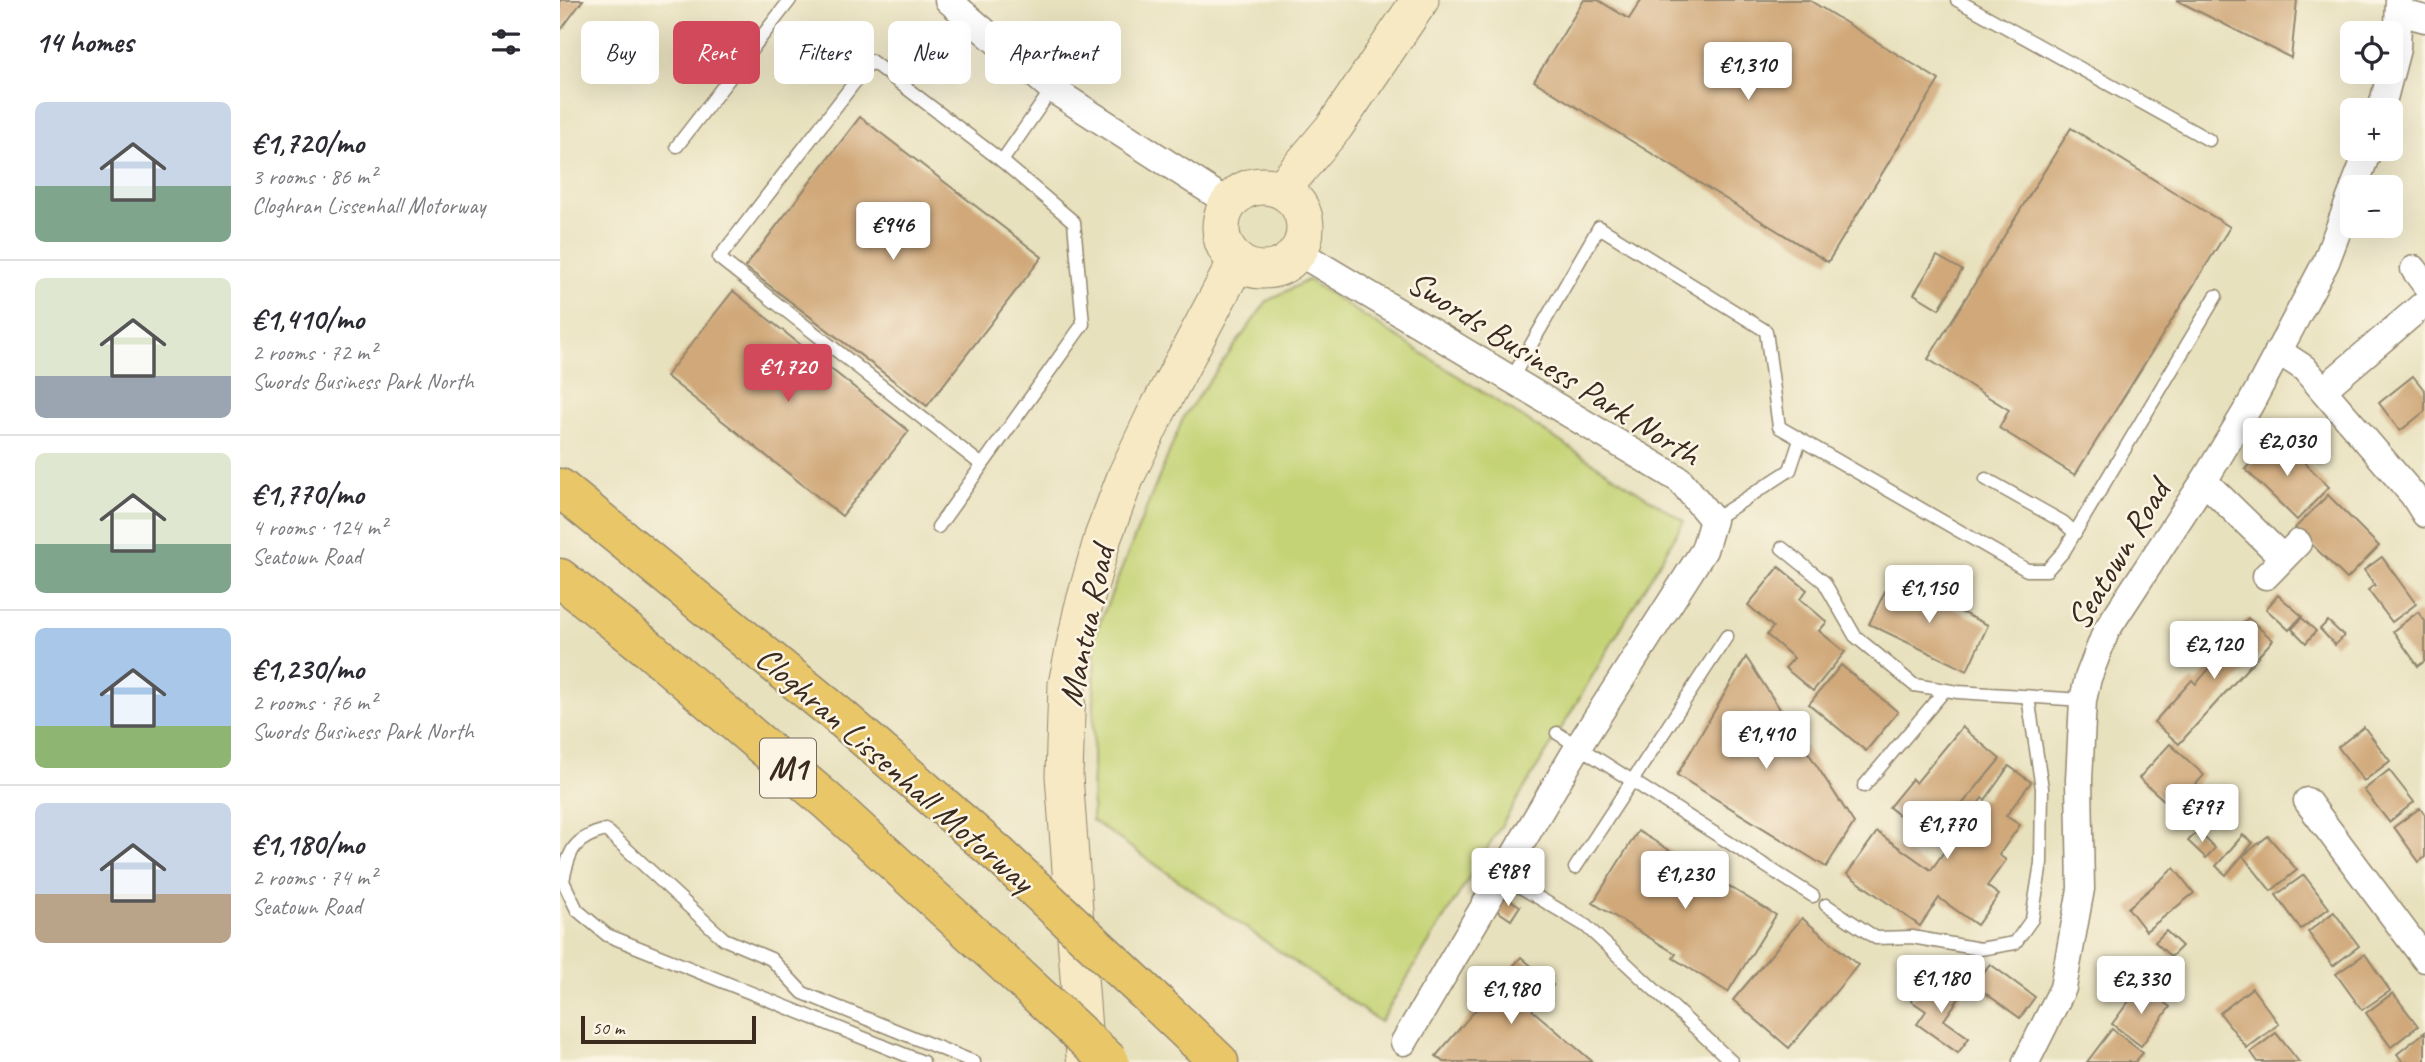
<!DOCTYPE html>
<meta charset="utf-8">
<style>
:root{--surface:#fff;--page:#f7f7f7;--text:#2b2b33;--muted:#7c7c81;--line:#e1e1e2;--accent:#d1495b}
body{margin:0;font-family:Caveat,sans-serif;background:var(--page);color:var(--text);height:100vh;display:flex;flex-direction:column;font-size:26px;white-space:nowrap}
*{box-sizing:border-box;margin:0}
p{font-size:23px;color:var(--muted)}
.icon{flex:none;width:38px;height:38px;fill:none;stroke:currentColor;stroke-width:2;stroke-linecap:round;stroke-linejoin:round}
.map{position:relative;flex:1;overflow:hidden}
.details{display:flex;flex-direction:column;background:var(--surface);width:560px}
.details>*{flex:none}
.banner{position:absolute;left:21px;top:21px;width:665px;height:63px;display:flex;gap:14px}
.buttons{position:absolute;left:1780px;top:21px;display:grid;gap:14px}
.buttons a{display:grid;place-items:center;width:63px;height:63px;border-radius:10px;background:var(--surface);box-shadow:0 7px 28px #0002;font-size:35px}
.scale{position:absolute;left:21px;bottom:18px;width:175px;box-sizing:border-box;padding-left:7px;border:4px solid #3b2a1e;border-top:0;font-size:19px;line-height:24px;white-space:nowrap;color:#3b2a1e;-webkit-text-stroke:5px #fcf5e5;paint-order:stroke}
.price{position:absolute;translate:-50% -60px;padding:0 16px;border-radius:7px;background:#fff;color:#222;font-size:23px;line-height:46px;filter:drop-shadow(0 2px 4px #0008)}
.price::after{content:'';position:absolute;left:50%;top:42px;width:21px;height:16px;margin-left:-10px;background:inherit;clip-path:polygon(0 0,100% 0,50% 100%)}
.price.current{background:var(--accent);color:#fff}
ul{padding:0;list-style:none}
li{display:flex;align-items:center;gap:21px;height:175px;padding:0 35px}
li+li{border-top:2px solid var(--line)}
li span{display:grid;place-items:center;flex:none;width:196px;height:140px;border-radius:10px;color:#555}
li>.icon{margin-inline-start:auto}
span .icon{width:84px;height:84px;fill:#fffc;stroke-width:1}
li b{font-size:30px}
h2{display:flex;justify-content:space-between;align-items:center;height:84px;padding:0 35px;font-size:30px}
.tag{padding:0 24px;border-radius:10px;background:var(--surface);box-shadow:0 7px 28px #0002;font-size:24px;line-height:63px}
.tag.current{background:var(--accent);color:#fff}
main{display:flex;flex:1;min-height:0}
.map>svg:first-child{display:block}
.green{fill:#c4d375;stroke:#807e4a;stroke-width:2}
.building{fill:#d0a879}
.lines{fill:none;stroke-linecap:round;stroke-linejoin:round}
.lane-casing{stroke:#92866e;stroke-width:15}
.street-casing{stroke:#92866e;stroke-width:29}
.secondary-casing{stroke:#92866e;stroke-width:39}
.highway-casing{stroke:#92866e;stroke-width:41}
.lane{stroke:#fff;stroke-width:12}
.street{stroke:#fff;stroke-width:26}
.secondary{stroke:#f6e9c3;stroke-width:37}
.highway{stroke:#e9c769;stroke-width:38}
.highway-bridge-casing{stroke:#92866e;stroke-width:41;stroke-linecap:butt}
.highway-bridge{stroke:#e9c769;stroke-width:38}
.labels{text-anchor:middle;dominant-baseline:central;stroke-width:5;stroke-linejoin:round;paint-order:stroke}
.shield{fill:#fcf5e5;stroke:#75675a;stroke-width:2}
.shield-label{font-size:33px;font-weight:bold;fill:#3b2a1e}
.street-label{font-size:35px;fill:#3b2a1e;stroke:#fcf5e5}
</style>
<main>
<section class="details">
<h2>14 homes<svg class="icon" aria-label="filters" viewBox="0 0 24 24"><path d="M4 7h16M4 17h16"/><circle cx="9" cy="7" r="2"/><circle cx="15" cy="17" r="2"/></svg></h2>
<ul>
<li><span style="background:linear-gradient(#c9d6e8 60%,#7fa58c 0)"><svg class="icon" aria-label="home" viewBox="0 0 24 24"><path d="M3 11l9-7 9 7M6 9v11h12V9"/></svg></span><div><b>€1,720/mo</b><p>3 rooms · 86 m²</p><p>Cloghran Lissenhall Motorway</p></div></li>
<li><span style="background:linear-gradient(#dfe7d0 70%,#9aa5b1 0)"><svg class="icon" aria-label="home" viewBox="0 0 24 24"><path d="M3 11l9-7 9 7M6 9v11h12V9"/></svg></span><div><b>€1,410/mo</b><p>2 rooms · 72 m²</p><p>Swords Business Park North</p></div></li>
<li><span style="background:linear-gradient(#dfe7d0 65%,#7fa58c 0)"><svg class="icon" aria-label="home" viewBox="0 0 24 24"><path d="M3 11l9-7 9 7M6 9v11h12V9"/></svg></span><div><b>€1,770/mo</b><p>4 rooms · 124 m²</p><p>Seatown Road</p></div></li>
<li><span style="background:linear-gradient(#a9c7e8 70%,#8fb573 0)"><svg class="icon" aria-label="home" viewBox="0 0 24 24"><path d="M3 11l9-7 9 7M6 9v11h12V9"/></svg></span><div><b>€1,230/mo</b><p>2 rooms · 76 m²</p><p>Swords Business Park North</p></div></li>
<li><span style="background:linear-gradient(#c9d6e8 65%,#b9a48a 0)"><svg class="icon" aria-label="home" viewBox="0 0 24 24"><path d="M3 11l9-7 9 7M6 9v11h12V9"/></svg></span><div><b>€1,180/mo</b><p>2 rooms · 74 m²</p><p>Seatown Road</p></div></li>
</ul>
</section>
<div class="map">
<svg width="1865" height="1062" viewBox="0 0 1865 1062">
<rect width="100%" height="100%" fill="#fcf5e5"/>
<filter id="ink" filterUnits="userSpaceOnUse"><feTurbulence type="fractalNoise" baseFrequency=".0143" numOctaves="2"/><feDisplacementMap in="SourceGraphic" scale="14" xChannelSelector="R" yChannelSelector="G"/><feConvolveMatrix kernelMatrix="1 2 1 2 8 2 1 2 1" color-interpolation-filters="sRGB"/></filter>
<filter id="wash" filterUnits="userSpaceOnUse"><feTurbulence type="fractalNoise" baseFrequency=".00686" numOctaves="4" result="noise"/><feDisplacementMap in="SourceGraphic" scale="28" xChannelSelector="R" yChannelSelector="G"/><feGaussianBlur stdDeviation="1.57" result="paint"/><feColorMatrix in="noise" values="0 0 0 0 0 0 0 0 0 0 0 0 0 0 0 0 0 1.4 0 .05"/><feComposite in="paint" operator="in"/></filter>
<g filter="url(#wash)">
<rect width="100%" height="100%" fill="#e8e1be"/>
<polygon class="green" points="748,280 1124,521 1007,719 820,1022 532,820 535,634 624,416 707,301"/>
<g id="blocks">
<g class="building">
<polygon points="0,0 23,0 0,31"/>
<polygon points="1024,0 1038,0 1069,19 1081,0 1249,0 1379,80 1268,262 974,81"/>
<polygon points="1616,0 1737,0 1731,58"/>
<polygon points="300,117 482,257 367,406 185,267"/>
<polygon points="1511,128 1670,227 1515,475 1439,428 1449,410 1368,359"/>
<polygon points="1377,256 1402,270 1379,309 1354,294"/>
<polygon points="173,291 349,431 282,516 106,376"/>
<polygon points="1853,376 1865,391 1865,411 1840,431 1819,403"/>
<polygon points="1718,436 1769,487 1737,520 1685,469"/>
<polygon points="1768,495 1819,546 1787,579 1735,528"/>
<polygon points="1822,557 1856,604 1832,622 1808,590 1815,585 1804,570"/>
<polygon points="1219,567 1247,590 1240,599 1267,622 1259,631 1285,652 1253,691 1225,668 1234,658 1207,635 1213,627 1188,605"/>
<polygon points="1331,579 1428,625 1407,671 1309,624"/>
<polygon points="1718,595 1742,616 1729,630 1706,609"/>
<polygon points="1858,612 1865,621 1865,661 1858,666 1833,631"/>
<polygon points="1688,618 1713,640 1619,744 1594,722 1632,680 1636,684 1656,661 1652,658"/>
<polygon points="1742,618 1756,631 1746,643 1732,629"/>
<polygon points="1768,621 1784,636 1775,645 1760,629"/>
<polygon points="1186,657 1294,823 1266,867 1117,775"/>
<polygon points="1281,665 1338,712 1306,751 1249,704"/>
<polygon points="1402,727 1440,759 1394,814 1388,810 1366,837 1329,807 1352,779 1356,783"/>
<polygon points="1804,727 1830,761 1804,781 1778,747"/>
<polygon points="1610,744 1644,775 1614,809 1579,778"/>
<polygon points="1449,766 1471,782 1446,816 1460,825 1439,855 1446,860 1427,886 1439,895 1417,925 1379,898 1360,926 1287,874 1317,832 1371,870 1422,798 1425,800"/>
<polygon points="1829,770 1854,802 1829,822 1804,790"/>
<polygon points="1860,808 1865,815 1865,857 1859,862 1834,827"/>
<polygon points="1078,831 1216,915 1168,992 1113,958 1116,954 1033,903"/>
<polygon points="1638,831 1655,848 1646,858 1628,841"/>
<polygon points="1683,835 1693,843 1666,875 1656,866"/>
<polygon points="1708,836 1737,870 1711,891 1683,856"/>
<polygon points="1614,868 1634,893 1586,931 1568,908"/>
<polygon points="1744,875 1769,908 1741,929 1716,895"/>
<polygon points="945,897 960,906 951,920 936,910"/>
<polygon points="1774,912 1799,946 1773,966 1748,932"/>
<polygon points="1242,918 1298,965 1229,1048 1173,1000"/>
<polygon points="1606,931 1622,946 1611,957 1595,942"/>
<polygon points="1805,954 1830,991 1802,1010 1776,974"/>
<polygon points="961,957 993,985 972,1010 1033,1062 883,1062 876,1056"/>
<polygon points="1430,964 1475,997 1460,1018 1414,985"/>
<polygon points="1388,980 1404,991 1384,1020 1409,1038 1398,1053 1357,1024 1366,1011 1351,1001 1360,987 1376,997"/>
<polygon points="1581,985 1610,1007 1581,1046 1552,1024"/>
<polygon points="1692,988 1719,1024 1687,1048 1660,1013"/>
<polygon points="1833,993 1858,1026 1831,1047 1806,1013"/>
<polygon points="1552,1029 1583,1053 1575,1062 1527,1062"/>
<polygon points="1865,1032 1865,1062 1843,1062 1837,1054"/>
<polygon points="1716,1033 1729,1049 1739,1062 1698,1062 1691,1052"/>
</g>
</g>
</g>
<g filter="url(#ink)">
<use href="#blocks" fill-opacity="0" stroke="#92866e" stroke-width="2"/>
<g class="lines">
<g class="lane-casing">
<g id="lane">
<polyline points="1397,0 1649,140"/>
<polyline points="117,146 230,0"/>
<polyline points="442,161 492,89"/>
<polyline points="952,378 1039,227 1206,331 1219,427 1467,570 1487,570 1504,551 1656,296"/>
<polyline points="1426,479 1503,522 1515,533"/>
<polyline points="1153,520 1230,470 1240,440"/>
<polyline points="378,527 523,324 514,222 442,161 311,61 159,258 422,465"/>
<polyline points="1222,548 1264,582 1295,636 1354,685 1398,692 1523,700"/>
<polyline points="997,733 1253,896"/>
<polyline points="1304,786 1385,690"/>
<polyline points="1015,868 1167,636"/>
<polyline points="942,876 1026,926 1172,1062"/>
<polyline points="1266,905 1316,938 1352,937 1420,949 1455,943 1472,919 1481,863 1482,788 1468,697"/>
<path d="M363 1062 47 935 17 910 3 881C9 850 14 838 46 830L164 939 211 959 243 993 414 1062"/>
</g>
</g>
<g class="street-casing">
<g id="street">
<polyline points="388,0 492,89 669,203"/>
<polyline points="1839,12 1865,19"/>
<polyline points="1821,110 1837,49 1839,0"/>
<polyline points="1794,187 1809,149"/>
<polyline points="738,252 1120,480 1153,520 1144,550 1018,747 844,1042"/>
<polyline points="1854,269 1865,284"/>
<polyline points="1718,351 1744,368 1853,495 1865,514"/>
<polyline points="1764,389 1865,303"/>
<polyline points="1644,481 1723,558"/>
<polyline points="1706,576 1738,543"/>
<polyline points="1747,801 1865,959"/>
<polyline points="1466,1062 1503,988 1521,889 1519,780 1523,700 1528,678 1546,631 1644,481 1691,403 1766,262 1792,193"/>
</g>
</g>
<g class="secondary-casing">
<g id="secondary">
<circle cx="703" cy="228" r="42"/>
<polyline points="722,189 775,126 860,0"/>
<polyline points="525,1057 504,776 507,684 522,612 543,537 566,476 594,417 677,261"/>
</g>
</g>
<g class="highway-casing">
<g id="highway">
<polyline points="0,488 284,720 438,854"/>
<polyline points="0,578 89,649 267,801 448,967"/>
<polyline points="597,1003 659,1062"/>
</g>
</g>
<use href="#lane" class="lane"/>
<use href="#street" class="street"/>
<use href="#secondary" class="secondary"/>
<use href="#highway" class="highway"/>
<g class="highway-bridge-casing">
<g id="highway-bridge">
<polyline points="438,854 597,1003"/>
<polyline points="448,967 550,1062"/>
</g>
</g>
<use href="#highway-bridge" class="highway-bridge"/>
</g>
</g>
<g class="labels">
<rect class="shield" x="200" y="738.5" width="56" height="59" rx="5"/>
<g class="shield-label">
<text x="228" y="768">M1</text>
</g>
<g class="street-label">
<text transform="translate(994 368) rotate(32)">Swords Business Park North</text>
<text transform="translate(1558 555) rotate(-59)">Seatown Road</text>
<text transform="translate(526 626) rotate(-78)">Mantua Road</text>
<text transform="translate(335 769) rotate(41)">Cloghran Lissenhall Motorway</text>
</g>
</g>
</svg>
<div class="buttons">
<a><svg class="icon" aria-label="locate" viewBox="0 0 24 24"><circle cx="12" cy="12" r="6"/><path d="M12 2v4M12 18v4M2 12h4M18 12h4"/></svg></a>
<a>+</a>
<a>−</a>
</div>
<div class="scale">50 m</div>
<b class="price" style="left:1188px;top:102px">€1,310</b>
<b class="price" style="left:333px;top:262px">€946</b>
<b class="price current" style="left:228px;top:404px">€1,720</b>
<b class="price" style="left:1727px;top:478px">€2,030</b>
<b class="price" style="left:1369px;top:625px">€1,150</b>
<b class="price" style="left:1654px;top:681px">€2,120</b>
<b class="price" style="left:1206px;top:771px">€1,410</b>
<b class="price" style="left:1642px;top:844px">€797</b>
<b class="price" style="left:1387px;top:861px">€1,770</b>
<b class="price" style="left:948px;top:908px">€989</b>
<b class="price" style="left:1125px;top:911px">€1,230</b>
<b class="price" style="left:1381px;top:1015px">€1,180</b>
<b class="price" style="left:1581px;top:1016px">€2,330</b>
<b class="price" style="left:951px;top:1026px">€1,980</b>
<div class="banner">
<a class="tag">Buy</a>
<a class="tag current">Rent</a>
<a class="tag">Filters</a>
<a class="tag">New</a>
<a class="tag">Apartment</a>
</div>
</div>
</main>
